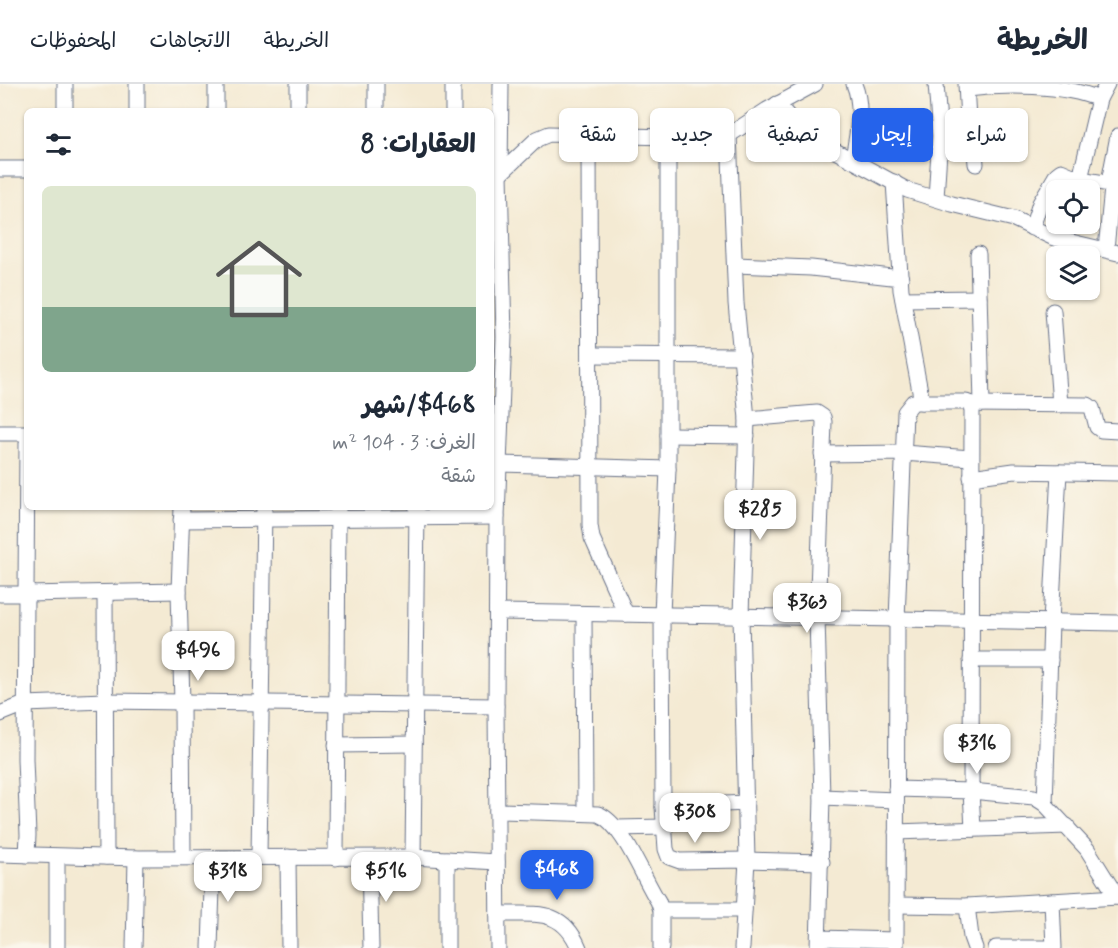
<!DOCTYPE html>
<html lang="ar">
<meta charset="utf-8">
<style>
:root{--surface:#fff;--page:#f2f2f3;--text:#1f2937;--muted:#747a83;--line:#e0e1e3;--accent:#2563eb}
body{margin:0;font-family:Mynerve,"Playpen Sans Arabic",sans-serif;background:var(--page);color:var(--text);direction:rtl;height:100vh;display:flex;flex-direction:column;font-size:22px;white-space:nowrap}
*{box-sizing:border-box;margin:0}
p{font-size:20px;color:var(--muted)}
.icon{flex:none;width:33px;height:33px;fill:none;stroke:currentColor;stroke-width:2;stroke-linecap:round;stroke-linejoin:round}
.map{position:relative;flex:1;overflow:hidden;direction:ltr}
.side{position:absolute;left:24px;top:24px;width:470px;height:402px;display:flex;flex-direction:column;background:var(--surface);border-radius:9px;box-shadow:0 2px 4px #0004;direction:rtl}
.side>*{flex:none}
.hud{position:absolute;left:512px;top:24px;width:516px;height:54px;direction:rtl;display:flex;gap:12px}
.tools{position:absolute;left:1046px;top:96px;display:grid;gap:12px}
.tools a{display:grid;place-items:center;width:54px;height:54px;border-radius:9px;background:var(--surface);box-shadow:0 2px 4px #0004;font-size:30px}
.price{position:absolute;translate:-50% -51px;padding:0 14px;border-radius:12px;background:#fff;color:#222;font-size:20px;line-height:39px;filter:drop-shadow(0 2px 3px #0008)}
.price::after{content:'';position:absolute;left:50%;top:36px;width:18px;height:14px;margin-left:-9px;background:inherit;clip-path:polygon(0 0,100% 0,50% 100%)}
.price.current{background:var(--accent);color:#fff}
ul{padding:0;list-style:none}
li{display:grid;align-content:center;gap:12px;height:318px;padding:0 18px}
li+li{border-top:2px solid var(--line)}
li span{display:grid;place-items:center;height:186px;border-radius:9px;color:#555}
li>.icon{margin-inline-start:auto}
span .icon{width:108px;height:108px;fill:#fffc;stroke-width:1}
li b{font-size:26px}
h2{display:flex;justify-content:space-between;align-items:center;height:72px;padding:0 18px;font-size:26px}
.tag{padding:0 21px;border-radius:9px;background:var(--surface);box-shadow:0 2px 4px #0004;font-size:21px;line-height:54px}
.tag.current{background:var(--accent);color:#fff}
header{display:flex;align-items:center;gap:36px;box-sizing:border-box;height:84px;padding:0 30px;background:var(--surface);border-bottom:2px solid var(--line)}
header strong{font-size:28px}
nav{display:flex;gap:33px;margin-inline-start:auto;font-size:21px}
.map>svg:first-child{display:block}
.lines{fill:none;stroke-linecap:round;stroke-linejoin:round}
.minor-casing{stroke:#677087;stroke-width:17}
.minor{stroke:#fff;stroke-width:15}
</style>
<header>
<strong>الخريطة</strong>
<nav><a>الخريطة</a><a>الاتجاهات</a><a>المحفوظات</a></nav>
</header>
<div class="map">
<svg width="1118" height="864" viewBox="0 0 1118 864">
<rect width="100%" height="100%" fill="#fbf7ec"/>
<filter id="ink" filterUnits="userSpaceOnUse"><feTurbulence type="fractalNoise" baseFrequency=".0167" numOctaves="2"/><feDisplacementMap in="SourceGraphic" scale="12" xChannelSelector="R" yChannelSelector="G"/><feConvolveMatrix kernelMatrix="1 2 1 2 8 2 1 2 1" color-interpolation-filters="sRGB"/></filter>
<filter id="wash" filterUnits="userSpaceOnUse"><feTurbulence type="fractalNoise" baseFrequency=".008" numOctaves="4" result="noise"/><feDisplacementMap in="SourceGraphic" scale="24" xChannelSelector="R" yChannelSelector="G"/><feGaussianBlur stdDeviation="1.35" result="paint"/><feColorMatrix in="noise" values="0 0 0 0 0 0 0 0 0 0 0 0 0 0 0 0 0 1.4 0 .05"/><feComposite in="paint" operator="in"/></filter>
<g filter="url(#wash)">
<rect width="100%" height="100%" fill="#f4ead3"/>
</g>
<g filter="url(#ink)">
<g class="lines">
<g class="minor-casing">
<g id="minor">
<polyline points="137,0 137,27"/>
<polyline points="298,0 298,27"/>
<polyline points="453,0 453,27"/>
<polyline points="966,0 968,36 975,67 976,80"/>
<path d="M967 5C1006 0 1063 0 1099 15L1107 0"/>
<polyline points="777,20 804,50 907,106 952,120 1014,135 1054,154 1118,169"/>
<polyline points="65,27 65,0"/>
<polyline points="216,27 216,0"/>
<polyline points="376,27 376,0"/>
<polyline points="589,51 590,441 592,454 626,530"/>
<polyline points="729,51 736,219 747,335 741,532 747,776 742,864"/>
<polyline points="668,53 668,385 662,531 663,723 666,765 669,773 680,777 747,776 822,778"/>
<path d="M853 75C857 49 864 25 854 0"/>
<polyline points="0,85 27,85"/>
<polyline points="496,89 500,90 537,55 549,50 668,53 729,51 767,26 815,0"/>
<polyline points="1080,95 1099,15"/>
<polyline points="894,98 901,206 922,318"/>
<polyline points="936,114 940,52 936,0"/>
<polyline points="1032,144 1040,119 1057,90 1061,87 1080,95 1110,100"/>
<polyline points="1106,165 1112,104 1110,93 1118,52"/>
<polyline points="978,170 982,320"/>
<polyline points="736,181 811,184 901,194"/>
<polyline points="903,215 979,214"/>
<polyline points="1053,227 1060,321"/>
<polyline points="591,271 742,272"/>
<polyline points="971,320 1088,321 1092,324 1097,343 1101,346 1118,347"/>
<polyline points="747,335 817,329 823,333 824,338 817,534 822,713 818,864"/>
<polyline points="0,349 27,349"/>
<polyline points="668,351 747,352"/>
<polyline points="27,359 26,510 179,507"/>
<polyline points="822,370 903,369 971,374"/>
<polyline points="499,380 668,385"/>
<polyline points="971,393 1014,387 1118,389"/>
<polyline points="182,423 179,507 182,619 183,773"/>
<polyline points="181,436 497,433"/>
<polyline points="105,509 106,773"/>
<polyline points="0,510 26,510 25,675 28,751 27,771"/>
<polyline points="497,528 1118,539"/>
<polyline points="584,530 585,729"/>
<polyline points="971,576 1050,576"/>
<polyline points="0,630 25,620 105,617 496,622"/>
<polyline points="336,661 414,660"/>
<polyline points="896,705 971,707 1034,713 1045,720 1087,765 1117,813"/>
<polyline points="822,713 896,716"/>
<polyline points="1045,720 1051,538 1059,388"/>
<polyline points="663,723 746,719"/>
<path d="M497 727 598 730C623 739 643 794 658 817L661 826V864"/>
<polyline points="617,744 664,743"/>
<polyline points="896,748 1067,742"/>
<polyline points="0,770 136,774 413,773 497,778"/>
<polyline points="259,773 264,423"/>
<polyline points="288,773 289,864"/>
<polyline points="413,773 417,423"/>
<polyline points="336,774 338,423"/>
<polyline points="369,774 371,864"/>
<polyline points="447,775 447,864"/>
<polyline points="1052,817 1054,864"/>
<polyline points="896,821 967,822 1118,813"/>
<polyline points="967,822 971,853 975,864"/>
<polyline points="661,826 744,826"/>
<path d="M498 830C535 831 562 823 579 864"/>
<polyline points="819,854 896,856"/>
<polyline points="57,864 57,773"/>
<polyline points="134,864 136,774"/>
<polyline points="210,864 213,774"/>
<polyline points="498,864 496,622 497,433 504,253 500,90 501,0"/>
<polyline points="896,864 897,536 905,328 913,318 966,318 971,320 972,327 971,707 973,745"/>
<polyline points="996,864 1052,864"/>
</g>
</g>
<use href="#minor" class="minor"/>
</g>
</g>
</svg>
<div class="tools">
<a><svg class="icon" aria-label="locate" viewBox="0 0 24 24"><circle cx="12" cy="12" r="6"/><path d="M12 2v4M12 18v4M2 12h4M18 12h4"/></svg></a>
<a><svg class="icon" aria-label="layers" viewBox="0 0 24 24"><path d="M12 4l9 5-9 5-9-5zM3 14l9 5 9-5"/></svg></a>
</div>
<b class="price" style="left:760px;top:457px">$285</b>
<b class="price" style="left:807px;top:550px">$363</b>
<b class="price" style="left:198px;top:598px">$496</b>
<b class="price" style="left:977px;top:691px">$316</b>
<b class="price" style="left:695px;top:760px">$308</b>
<b class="price current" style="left:557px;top:817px">$468</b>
<b class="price" style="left:228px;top:819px">$318</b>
<b class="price" style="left:386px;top:819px">$516</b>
<div class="hud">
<a class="tag">شراء</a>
<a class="tag current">إيجار</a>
<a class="tag">تصفية</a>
<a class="tag">جديد</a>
<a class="tag">شقة</a>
</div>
<section class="side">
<h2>العقارات: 8<svg class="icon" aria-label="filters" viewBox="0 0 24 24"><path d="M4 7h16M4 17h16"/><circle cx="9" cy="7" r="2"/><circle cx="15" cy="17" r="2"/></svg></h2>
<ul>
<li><span style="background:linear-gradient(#dfe7d0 65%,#7fa58c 0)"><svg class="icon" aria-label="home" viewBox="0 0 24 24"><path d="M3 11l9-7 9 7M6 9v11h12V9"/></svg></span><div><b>$468/شهر</b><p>الغرف: 3 · 104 m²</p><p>شقة</p></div></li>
</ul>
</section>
</div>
